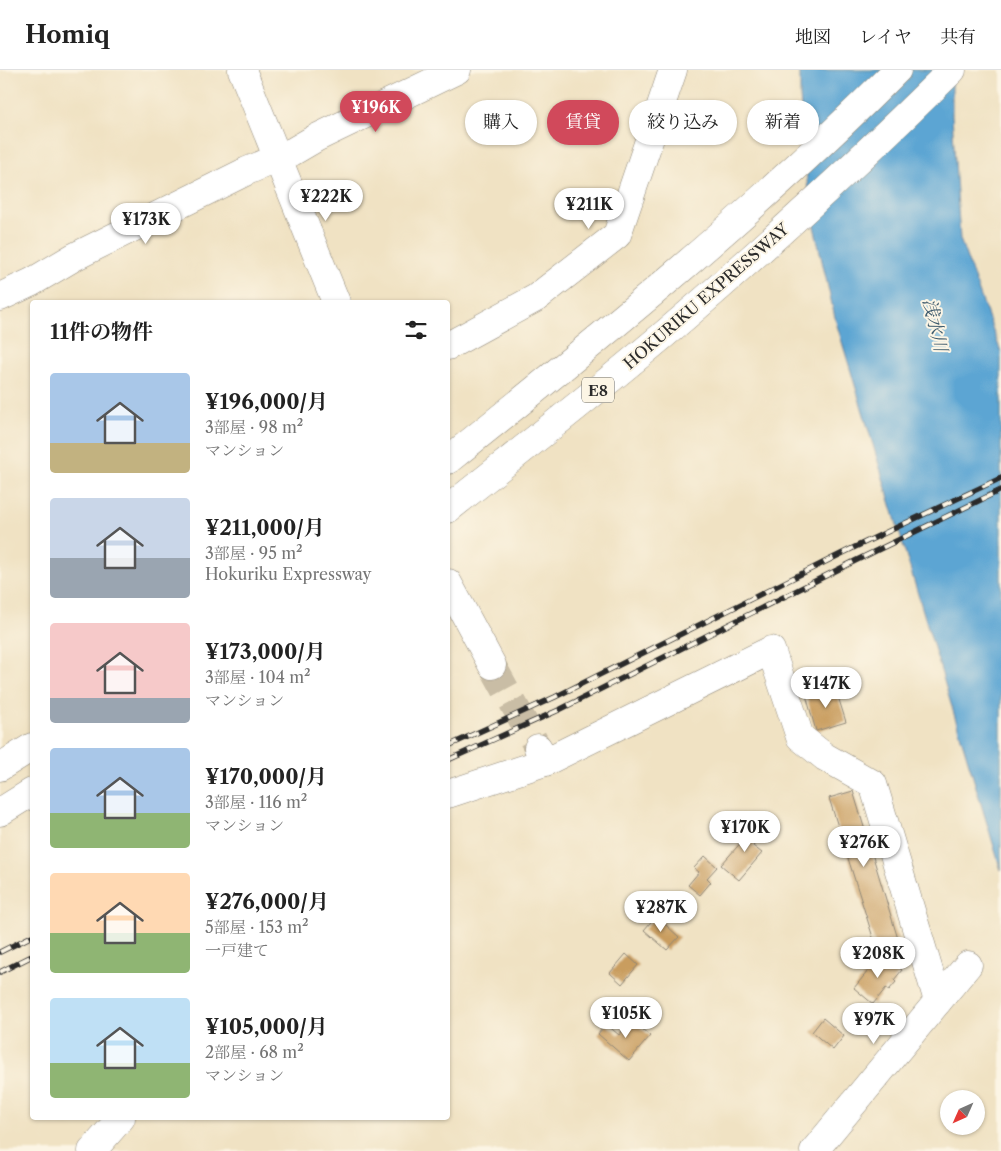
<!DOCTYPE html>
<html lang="ja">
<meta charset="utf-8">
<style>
:root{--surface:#fff;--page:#f6f6f6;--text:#222;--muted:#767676;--line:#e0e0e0;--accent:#d1495b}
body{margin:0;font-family:"Libre Caslon Text","Noto Serif JP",serif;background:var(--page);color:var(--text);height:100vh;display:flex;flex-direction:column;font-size:19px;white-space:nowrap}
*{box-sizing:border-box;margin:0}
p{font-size:16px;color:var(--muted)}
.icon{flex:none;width:28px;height:28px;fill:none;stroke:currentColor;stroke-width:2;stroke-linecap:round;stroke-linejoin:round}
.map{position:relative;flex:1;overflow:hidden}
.details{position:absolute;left:30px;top:230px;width:420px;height:820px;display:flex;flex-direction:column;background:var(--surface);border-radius:5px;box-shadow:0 1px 4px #0004}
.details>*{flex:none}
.hud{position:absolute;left:465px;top:30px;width:460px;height:45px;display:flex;gap:10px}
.needle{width:32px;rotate:225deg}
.buttons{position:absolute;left:940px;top:1020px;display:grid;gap:10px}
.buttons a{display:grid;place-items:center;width:45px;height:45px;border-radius:50%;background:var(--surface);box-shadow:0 1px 4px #0004;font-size:25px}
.price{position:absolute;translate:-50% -42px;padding:0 11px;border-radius:18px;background:#fff;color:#222;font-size:16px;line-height:32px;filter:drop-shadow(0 1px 2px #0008)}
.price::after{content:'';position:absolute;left:50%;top:30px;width:15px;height:11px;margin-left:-8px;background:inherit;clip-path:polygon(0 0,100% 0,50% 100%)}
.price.selected{background:var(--accent);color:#fff}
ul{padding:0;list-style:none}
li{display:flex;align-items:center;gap:15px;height:125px;padding:0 20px}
li span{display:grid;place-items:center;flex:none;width:140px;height:100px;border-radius:5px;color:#555}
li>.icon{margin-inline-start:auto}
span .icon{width:60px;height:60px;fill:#fffc;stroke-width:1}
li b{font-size:21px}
h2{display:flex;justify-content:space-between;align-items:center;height:60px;padding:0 20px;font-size:21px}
.pill{padding:0 18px;border-radius:22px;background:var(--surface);box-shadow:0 1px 4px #0004;font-size:18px;line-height:45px}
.pill.selected{background:var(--accent);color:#fff}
header{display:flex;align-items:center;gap:30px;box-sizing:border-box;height:70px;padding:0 25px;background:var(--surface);border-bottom:1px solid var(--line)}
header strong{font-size:24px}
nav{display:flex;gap:28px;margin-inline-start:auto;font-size:18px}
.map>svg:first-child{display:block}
.water{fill:#5ca5d3;stroke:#44687f}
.building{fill:#c99d5f}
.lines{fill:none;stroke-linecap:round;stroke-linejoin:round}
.minor-tunnel{stroke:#c9bda5;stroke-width:28;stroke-dasharray:28 14;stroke-linecap:butt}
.minor-casing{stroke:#8e8677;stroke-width:29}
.highway-casing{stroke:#8e8677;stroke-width:29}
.minor{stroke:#fff;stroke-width:28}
.highway{stroke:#fff;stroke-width:28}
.rail-casing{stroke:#2b2b2b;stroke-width:5.5}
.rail{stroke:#fcf5e5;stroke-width:4;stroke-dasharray:11;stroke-linecap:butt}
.labels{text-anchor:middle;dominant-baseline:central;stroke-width:4;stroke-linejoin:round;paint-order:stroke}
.shield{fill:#fcf5e5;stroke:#6a6863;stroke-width:1}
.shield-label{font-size:15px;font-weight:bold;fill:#2b2b2b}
.street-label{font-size:16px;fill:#2b2b2b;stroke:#fcf5e5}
.water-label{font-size:18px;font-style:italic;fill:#3f5c6e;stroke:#fcf5e5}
</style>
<header>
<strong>Homiq</strong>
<nav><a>地図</a><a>レイヤ</a><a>共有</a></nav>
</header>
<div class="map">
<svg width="1001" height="1081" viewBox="0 0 1001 1081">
<rect width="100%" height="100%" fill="#fcf5e5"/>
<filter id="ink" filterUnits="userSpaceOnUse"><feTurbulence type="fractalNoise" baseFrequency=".02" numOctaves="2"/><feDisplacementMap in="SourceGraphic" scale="10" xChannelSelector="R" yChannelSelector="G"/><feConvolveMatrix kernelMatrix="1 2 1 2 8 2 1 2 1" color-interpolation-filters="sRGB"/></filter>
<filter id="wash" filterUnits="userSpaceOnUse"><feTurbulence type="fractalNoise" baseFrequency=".0096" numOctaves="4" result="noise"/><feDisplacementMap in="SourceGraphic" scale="20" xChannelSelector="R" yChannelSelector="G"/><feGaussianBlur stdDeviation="1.12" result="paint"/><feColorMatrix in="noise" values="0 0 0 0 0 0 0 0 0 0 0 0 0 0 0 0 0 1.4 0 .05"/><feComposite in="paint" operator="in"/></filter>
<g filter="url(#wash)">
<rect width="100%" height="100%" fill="#f0e2c3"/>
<polygon class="water" points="800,0 952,0 952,45 960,169 1001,282 1001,800 836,252 809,134 800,26"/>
<g id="blocks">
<g class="building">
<polygon points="825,603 830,616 816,620 812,607"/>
<polygon points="835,617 846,652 816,661 806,625"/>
<polygon points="853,721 898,869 876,877 829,728"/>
<polygon points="761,750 769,758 753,776 762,783 739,810 721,795"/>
<polygon points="705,786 717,797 707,808 711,812 700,825 688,815 699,802 694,798"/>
<polygon points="656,846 679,867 667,880 644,860"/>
<polygon points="626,884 638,895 622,914 610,903"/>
<polygon points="882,884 902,900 894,910 896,912 889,920 886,918 873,934 854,918"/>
<polygon points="823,948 844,966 833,980 812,962"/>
<polygon points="632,950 650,966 629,991 598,964 606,954 619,965"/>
</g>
</g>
</g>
<g filter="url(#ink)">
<use href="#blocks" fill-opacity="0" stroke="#8e8677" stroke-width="1"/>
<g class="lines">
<polyline class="minor-tunnel" points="492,595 538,678"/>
<g class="minor-casing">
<g id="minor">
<polyline points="242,0 336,232"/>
<polyline points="0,227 32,212 74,187 247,101 292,82 316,68 457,0"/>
<polyline points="448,276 536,228 617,165 673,0"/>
<polyline points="448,513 492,595"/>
<polyline points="545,692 771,580 800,667 825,687 873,714 938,931"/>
<polyline points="448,724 545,692 538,678"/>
<polyline points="92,1081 121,1048"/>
<polyline points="814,1081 968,895"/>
</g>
</g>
<g class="highway-casing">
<g id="highway">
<path d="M448 390C603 266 757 141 897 0"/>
<path d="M448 439C548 359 650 280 745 194 816 131 885 66 952 0"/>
<polyline points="0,697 32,677"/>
<polyline points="0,742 32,722"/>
</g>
</g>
<use href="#minor" class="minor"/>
<use href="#highway" class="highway"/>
<g class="rail-casing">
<g id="rail">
<polyline points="448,676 555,627 853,478 1001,408"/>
<polyline points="448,690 561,639 855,491 1001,420"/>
<polyline points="0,882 32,866"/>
<polyline points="0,902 32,886"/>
</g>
</g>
<use href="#rail" class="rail"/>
</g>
</g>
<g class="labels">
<rect class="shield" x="582" y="307.5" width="32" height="25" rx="4"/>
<g class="shield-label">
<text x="598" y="320">E8</text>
</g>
<g class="street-label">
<text transform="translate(706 226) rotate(-41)">HOKURIKU EXPRESSWAY</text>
</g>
<g class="water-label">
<text transform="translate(935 255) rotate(77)">浅水川</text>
</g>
</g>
</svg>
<div class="buttons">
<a><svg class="needle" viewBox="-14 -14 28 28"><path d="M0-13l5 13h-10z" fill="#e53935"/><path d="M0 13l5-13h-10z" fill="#767676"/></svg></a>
</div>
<b class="price selected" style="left:376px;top:63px">¥196K</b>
<b class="price" style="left:326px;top:152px">¥222K</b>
<b class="price" style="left:589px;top:160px">¥211K</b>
<b class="price" style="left:146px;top:175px">¥173K</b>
<b class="price" style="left:826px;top:639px">¥147K</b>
<b class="price" style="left:745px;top:783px">¥170K</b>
<b class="price" style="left:864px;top:798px">¥276K</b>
<b class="price" style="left:661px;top:863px">¥287K</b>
<b class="price" style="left:878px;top:909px">¥208K</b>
<b class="price" style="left:626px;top:969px">¥105K</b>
<b class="price" style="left:874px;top:975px">¥97K</b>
<div class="hud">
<a class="pill">購入</a>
<a class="pill selected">賃貸</a>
<a class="pill">絞り込み</a>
<a class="pill">新着</a>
</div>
<section class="details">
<h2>11件の物件<svg class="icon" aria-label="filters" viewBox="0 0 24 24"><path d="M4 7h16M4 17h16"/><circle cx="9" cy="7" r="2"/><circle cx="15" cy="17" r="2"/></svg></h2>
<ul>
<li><span style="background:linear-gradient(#a9c7e8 70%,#c2b280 0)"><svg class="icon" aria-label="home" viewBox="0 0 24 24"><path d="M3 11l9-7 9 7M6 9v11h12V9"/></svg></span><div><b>¥196,000/月</b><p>3部屋 · 98 m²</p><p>マンション</p></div></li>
<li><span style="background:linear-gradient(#c9d6e8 60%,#9aa5b1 0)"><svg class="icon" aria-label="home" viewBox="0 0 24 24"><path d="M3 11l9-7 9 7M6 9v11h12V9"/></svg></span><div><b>¥211,000/月</b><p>3部屋 · 95 m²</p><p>Hokuriku Expressway</p></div></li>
<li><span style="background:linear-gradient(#f6c9c9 75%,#9aa5b1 0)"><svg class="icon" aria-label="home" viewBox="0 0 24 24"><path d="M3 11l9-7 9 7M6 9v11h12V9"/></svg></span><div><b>¥173,000/月</b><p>3部屋 · 104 m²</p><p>マンション</p></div></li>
<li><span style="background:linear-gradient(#a9c7e8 65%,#8fb573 0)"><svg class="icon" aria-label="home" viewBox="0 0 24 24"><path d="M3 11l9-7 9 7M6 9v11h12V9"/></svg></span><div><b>¥170,000/月</b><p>3部屋 · 116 m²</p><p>マンション</p></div></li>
<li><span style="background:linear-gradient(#ffd9b3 60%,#8fb573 0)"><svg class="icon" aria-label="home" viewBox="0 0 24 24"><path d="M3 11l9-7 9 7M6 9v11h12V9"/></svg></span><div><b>¥276,000/月</b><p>5部屋 · 153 m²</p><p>一戸建て</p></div></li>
<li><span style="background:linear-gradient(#bfe0f5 65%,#8fb573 0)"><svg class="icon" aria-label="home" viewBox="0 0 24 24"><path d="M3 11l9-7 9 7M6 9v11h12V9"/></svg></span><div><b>¥105,000/月</b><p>2部屋 · 68 m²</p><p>マンション</p></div></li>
</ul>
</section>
</div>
